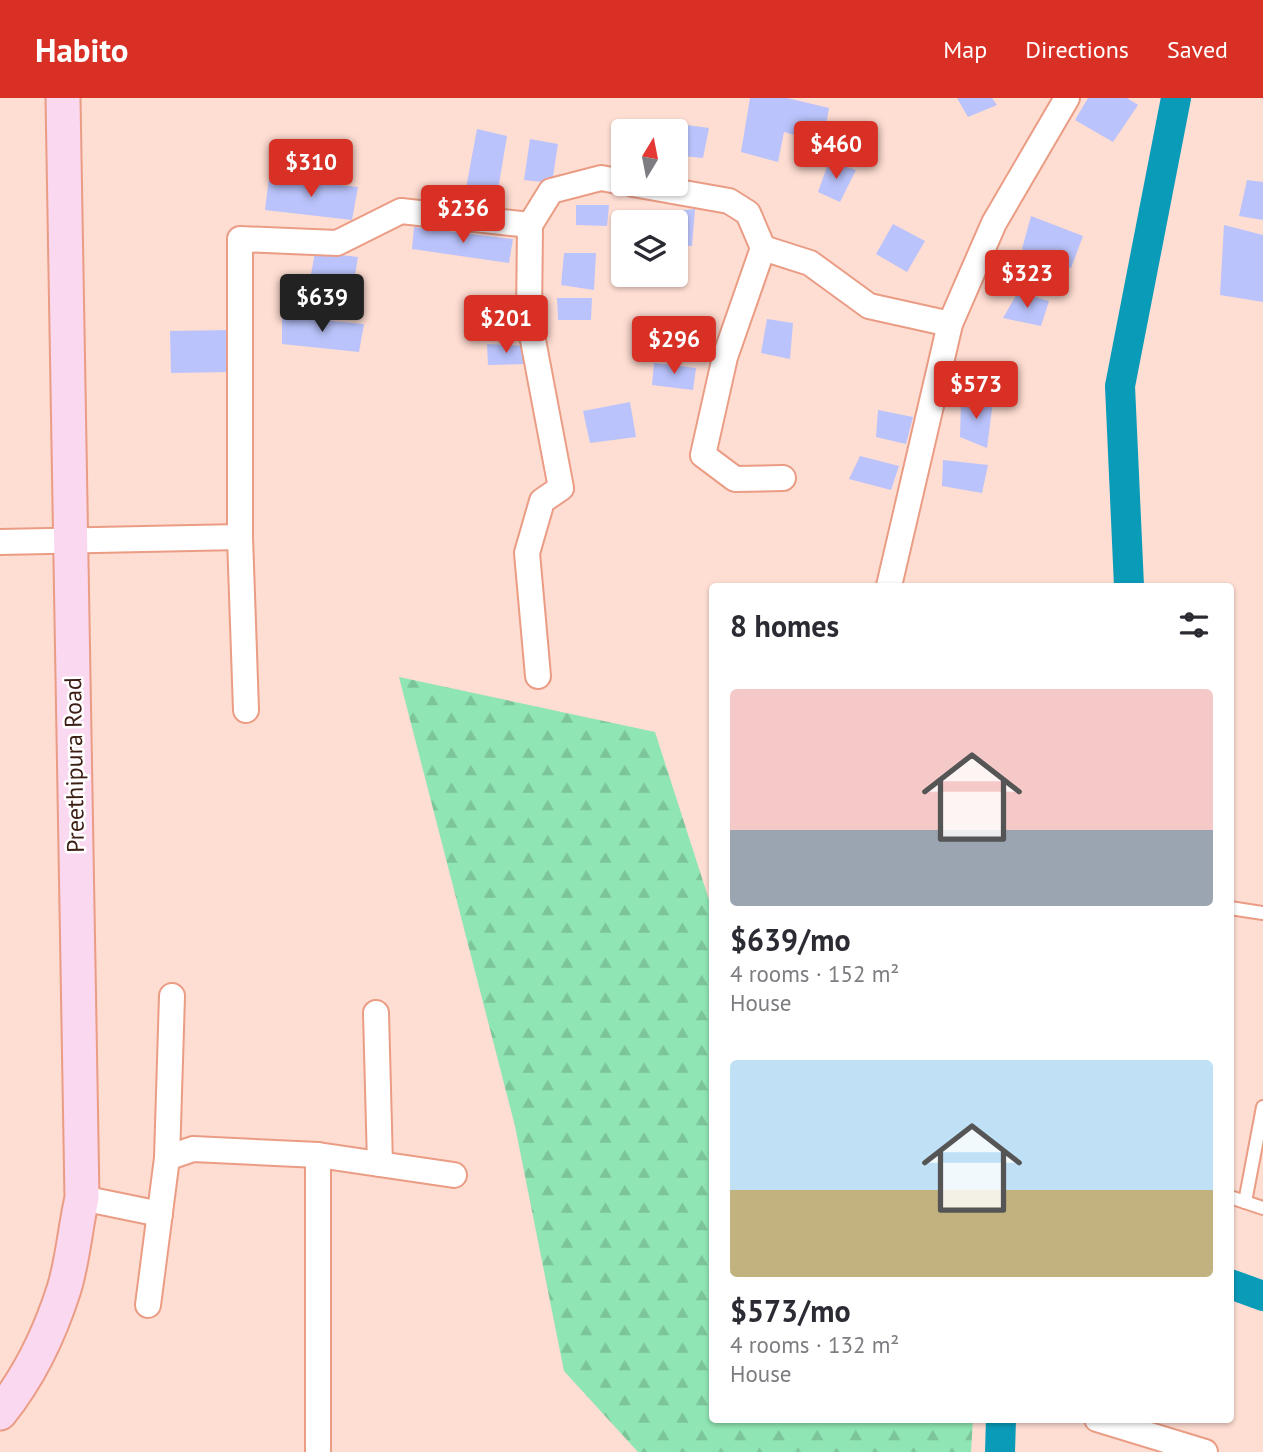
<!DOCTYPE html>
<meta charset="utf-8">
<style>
:root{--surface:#fff;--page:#f2f2f3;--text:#2b2b33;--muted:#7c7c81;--accent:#d93025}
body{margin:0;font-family:"PT Sans",sans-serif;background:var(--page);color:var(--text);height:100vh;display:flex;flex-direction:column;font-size:26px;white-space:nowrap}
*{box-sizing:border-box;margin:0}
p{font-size:23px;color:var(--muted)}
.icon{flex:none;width:38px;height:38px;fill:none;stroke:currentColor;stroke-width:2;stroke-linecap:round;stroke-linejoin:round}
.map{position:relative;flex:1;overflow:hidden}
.details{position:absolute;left:709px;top:485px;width:525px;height:840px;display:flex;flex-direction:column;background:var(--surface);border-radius:7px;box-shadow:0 2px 5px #0004}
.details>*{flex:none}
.needle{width:46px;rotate:10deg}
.fabs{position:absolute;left:611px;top:21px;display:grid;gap:14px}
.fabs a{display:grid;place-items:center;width:77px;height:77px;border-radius:7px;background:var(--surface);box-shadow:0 2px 5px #0004;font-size:35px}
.price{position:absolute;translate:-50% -60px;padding:0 16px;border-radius:7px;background:var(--accent);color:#fff;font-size:23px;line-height:46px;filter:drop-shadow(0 2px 4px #0008)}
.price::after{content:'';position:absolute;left:50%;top:42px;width:21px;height:16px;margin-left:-10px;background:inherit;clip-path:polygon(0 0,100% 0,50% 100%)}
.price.current{background:#222;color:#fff}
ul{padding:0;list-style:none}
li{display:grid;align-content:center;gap:14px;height:371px;padding:0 21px}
li span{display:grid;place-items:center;height:217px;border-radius:7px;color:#555}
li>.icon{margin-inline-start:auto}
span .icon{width:126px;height:126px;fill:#fffc;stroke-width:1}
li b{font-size:30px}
h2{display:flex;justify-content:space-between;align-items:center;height:84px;padding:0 21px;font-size:30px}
header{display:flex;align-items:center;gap:42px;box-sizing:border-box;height:98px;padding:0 35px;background:var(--accent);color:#fff}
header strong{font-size:33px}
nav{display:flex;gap:38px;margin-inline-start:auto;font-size:24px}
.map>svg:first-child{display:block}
.forest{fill:url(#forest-firs)}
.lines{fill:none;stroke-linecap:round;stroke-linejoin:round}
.canal{stroke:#0a9bb9;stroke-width:30}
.building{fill:#bac3fb}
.lane-casing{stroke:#ea9c84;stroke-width:16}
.street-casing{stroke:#ea9c84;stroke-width:28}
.secondary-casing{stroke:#ea9c84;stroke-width:37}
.lane{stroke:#fff;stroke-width:12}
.street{stroke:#fff;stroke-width:24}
.secondary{stroke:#f9d8f0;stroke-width:33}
.labels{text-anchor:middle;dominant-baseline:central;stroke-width:5;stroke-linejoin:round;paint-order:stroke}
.street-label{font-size:24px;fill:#3c1e15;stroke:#fff}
</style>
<header>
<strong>Habito</strong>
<nav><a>Map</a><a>Directions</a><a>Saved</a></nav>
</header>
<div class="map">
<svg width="1263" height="1354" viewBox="0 0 1263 1354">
<defs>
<pattern id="forest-firs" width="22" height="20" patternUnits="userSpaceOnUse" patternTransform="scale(1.75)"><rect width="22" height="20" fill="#8fe5b3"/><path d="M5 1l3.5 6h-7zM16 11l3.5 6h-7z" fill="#7cc499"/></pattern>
</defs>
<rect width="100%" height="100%" fill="#feddd2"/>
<polygon class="forest" points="399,579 655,634 712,811 712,1321 973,1321 971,1354 638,1354 564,1273 515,1028"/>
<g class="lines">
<g class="canal">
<polyline points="1129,488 1120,288 1176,0"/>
<polyline points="1230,1186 1263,1198"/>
<polyline points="1000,1354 1001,1321"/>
</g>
</g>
<g class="building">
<polygon points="750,0 787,0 829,10 823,45 784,34 778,64 741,54"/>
<polygon points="957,0 992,0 997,7 968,19"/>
<polygon points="1088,0 1127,0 1138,7 1113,44 1075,22"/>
<polygon points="641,24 671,27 669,33 640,33"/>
<polygon points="687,27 709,30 703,60 682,58"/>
<polygon points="477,31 507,38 496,104 465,96"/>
<polygon points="530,41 558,46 552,85 524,82"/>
<polygon points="829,63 856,72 840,104 818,94"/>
<polygon points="269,80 358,89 352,122 265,112"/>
<polygon points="1247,82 1263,84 1263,122 1239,118"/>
<polygon points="576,107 609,107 607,128 576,127"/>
<polygon points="695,111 692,148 676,147 676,124 664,124 665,114"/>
<polygon points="1031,118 1083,138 1071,170 1022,151"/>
<polygon points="893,126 925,143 907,174 876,156"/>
<polygon points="1224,127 1263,137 1263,204 1220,197"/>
<polygon points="414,129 513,141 509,165 412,151"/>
<polygon points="315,154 358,159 353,189 310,182"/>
<polygon points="564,155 596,155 594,192 561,187"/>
<polygon points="1018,194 1049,203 1041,228 1003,220"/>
<polygon points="557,200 592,200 591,222 558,222"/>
<polygon points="282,218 364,226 359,254 282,246"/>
<polygon points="767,221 793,225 790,261 761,255"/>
<polygon points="231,232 232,274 171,275 170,233"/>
<polygon points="487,246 525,248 525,266 488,267"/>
<polygon points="654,265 696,270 693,292 652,287"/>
<polygon points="961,303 993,303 987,350 960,339"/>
<polygon points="630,304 636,339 590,345 583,313"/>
<polygon points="878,312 913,319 906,346 876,339"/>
<polygon points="860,358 899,368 891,392 849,381"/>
<polygon points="943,362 988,367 982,395 942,388"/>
</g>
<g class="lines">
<g class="lane-casing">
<g id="lane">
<polyline points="1230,810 1263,815"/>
<polyline points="1230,1099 1263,1110"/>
<polyline points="1245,1104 1263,1009"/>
</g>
</g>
<g class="street-casing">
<g id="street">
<polyline points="633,86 729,103 748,115 763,150 810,165 869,208 950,226"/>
<polyline points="763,150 725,259 703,357 735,381 783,380"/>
<polyline points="0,444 240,439"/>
<polyline points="889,488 950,226 994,125 1067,0"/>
<polyline points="538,578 527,455 542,403 561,390 529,221 530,127 551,93 601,80 623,84"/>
<polyline points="246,612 240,439 240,141 337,145 401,113 530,127"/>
<polyline points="376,915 380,1066"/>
<polyline points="318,1057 318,1354"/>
<polyline points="167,1060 193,1051 318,1057 454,1077"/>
<polyline points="82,1100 160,1116"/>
<polyline points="148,1207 167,1060 172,898"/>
<polyline points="1097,1321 1205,1354"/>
</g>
</g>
<g class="secondary-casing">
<path id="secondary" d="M0 1315C29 1279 50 1235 64 1191 73 1162 75 1130 82 1100L63 0"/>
</g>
<use href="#lane" class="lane"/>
<use href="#street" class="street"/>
<use href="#secondary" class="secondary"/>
</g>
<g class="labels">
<g class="street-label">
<text transform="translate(74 667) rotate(-91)">Preethipura Road</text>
</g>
</g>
</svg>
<div class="fabs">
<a><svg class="needle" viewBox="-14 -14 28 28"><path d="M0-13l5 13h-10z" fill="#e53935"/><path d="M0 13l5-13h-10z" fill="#7c7c81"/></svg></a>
<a><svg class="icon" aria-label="layers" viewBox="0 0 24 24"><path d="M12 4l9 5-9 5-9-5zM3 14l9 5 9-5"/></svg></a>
</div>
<b class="price" style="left:836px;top:83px">$460</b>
<b class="price" style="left:311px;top:101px">$310</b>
<b class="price" style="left:463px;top:147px">$236</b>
<b class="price" style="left:1027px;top:212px">$323</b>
<b class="price current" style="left:322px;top:236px">$639</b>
<b class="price" style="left:506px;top:257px">$201</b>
<b class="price" style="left:674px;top:278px">$296</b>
<b class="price" style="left:976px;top:323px">$573</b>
<section class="details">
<h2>8 homes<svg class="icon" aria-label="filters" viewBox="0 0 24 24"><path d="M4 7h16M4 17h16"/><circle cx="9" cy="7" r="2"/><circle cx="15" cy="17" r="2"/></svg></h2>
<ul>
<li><span style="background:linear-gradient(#f6c9c9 65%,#9aa5b1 0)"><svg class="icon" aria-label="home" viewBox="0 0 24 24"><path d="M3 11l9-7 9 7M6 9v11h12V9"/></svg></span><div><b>$639/mo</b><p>4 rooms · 152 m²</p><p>House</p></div></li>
<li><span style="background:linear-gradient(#bfe0f5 60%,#c2b280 0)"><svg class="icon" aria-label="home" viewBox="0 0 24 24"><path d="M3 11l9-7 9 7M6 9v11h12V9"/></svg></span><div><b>$573/mo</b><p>4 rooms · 132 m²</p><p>House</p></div></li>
</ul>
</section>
</div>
